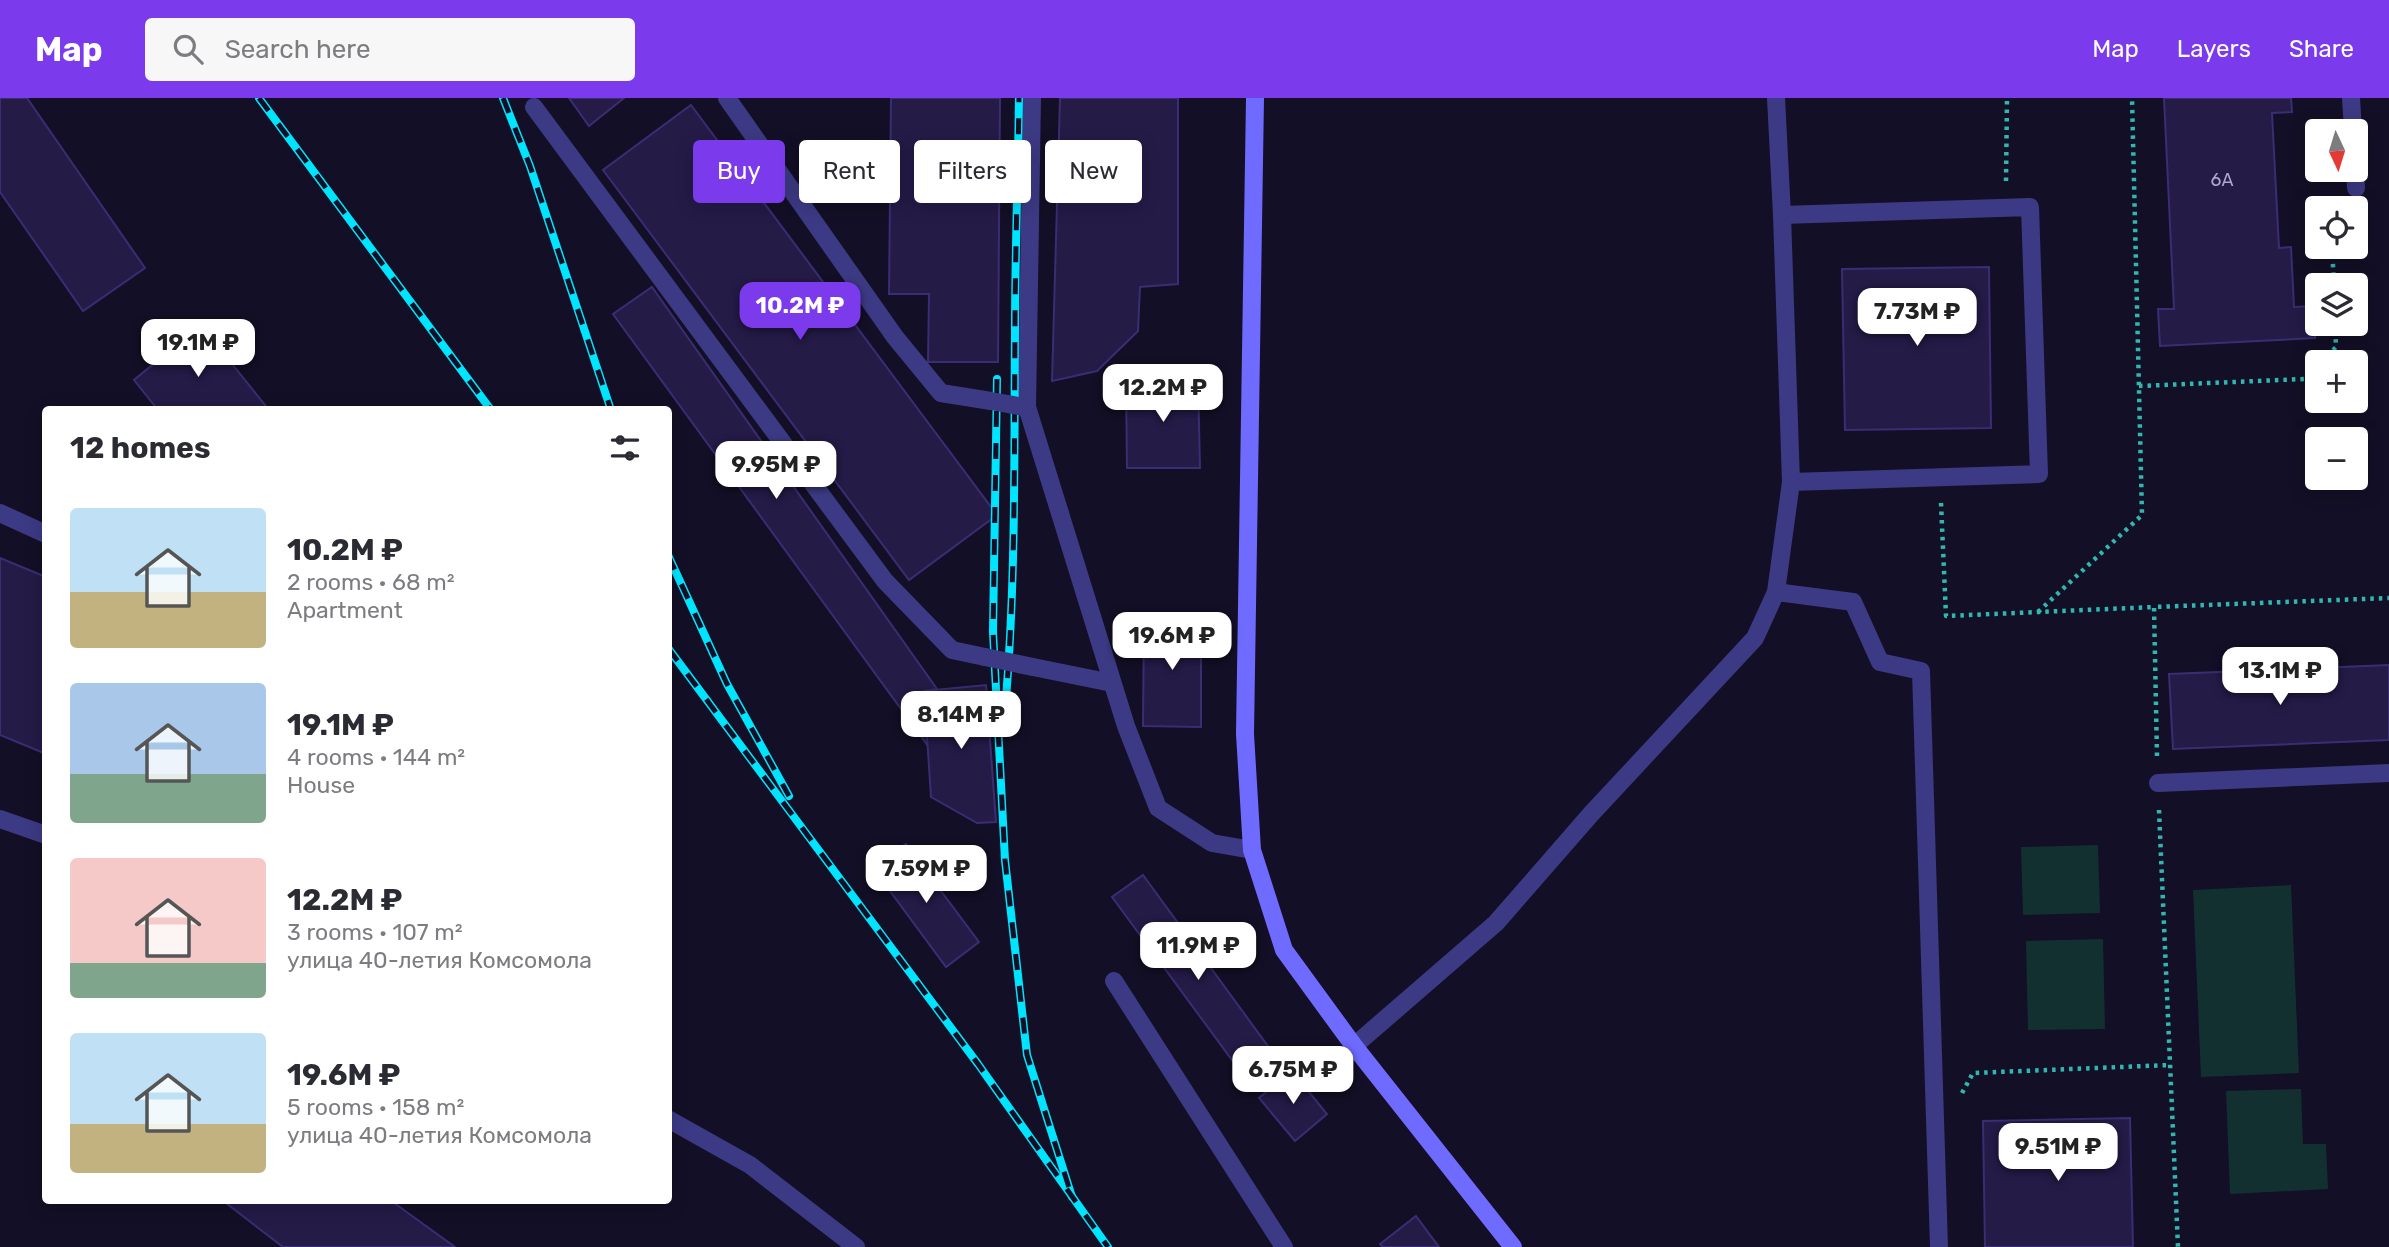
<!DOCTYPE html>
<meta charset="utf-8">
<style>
:root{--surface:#fff;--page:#f7f7f7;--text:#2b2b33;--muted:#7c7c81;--accent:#7c3aed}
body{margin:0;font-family:Rubik,sans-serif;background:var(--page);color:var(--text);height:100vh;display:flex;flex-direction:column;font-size:26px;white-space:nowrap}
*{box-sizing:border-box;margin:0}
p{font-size:23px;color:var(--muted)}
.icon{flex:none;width:38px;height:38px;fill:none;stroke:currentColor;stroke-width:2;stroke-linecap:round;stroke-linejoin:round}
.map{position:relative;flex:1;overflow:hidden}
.side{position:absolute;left:42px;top:308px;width:630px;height:798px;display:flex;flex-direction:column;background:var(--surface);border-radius:7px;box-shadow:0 4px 18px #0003}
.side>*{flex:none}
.hud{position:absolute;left:693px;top:42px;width:665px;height:63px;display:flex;gap:14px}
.needle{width:46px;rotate:176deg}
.tools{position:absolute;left:2305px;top:21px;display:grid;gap:14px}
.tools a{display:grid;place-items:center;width:63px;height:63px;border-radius:7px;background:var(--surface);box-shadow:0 4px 18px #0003;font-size:35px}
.price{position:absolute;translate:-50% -60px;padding:0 16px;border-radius:14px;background:#fff;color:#222;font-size:23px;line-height:46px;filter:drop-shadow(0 2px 4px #0008)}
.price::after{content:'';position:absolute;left:50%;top:42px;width:21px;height:16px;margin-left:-10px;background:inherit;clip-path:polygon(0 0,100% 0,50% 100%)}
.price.current{background:var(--accent);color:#fff}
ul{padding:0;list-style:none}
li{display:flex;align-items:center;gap:21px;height:175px;padding:0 28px}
li span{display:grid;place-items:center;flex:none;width:196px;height:140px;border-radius:7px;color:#555}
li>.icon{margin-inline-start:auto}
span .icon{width:84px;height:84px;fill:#fffc;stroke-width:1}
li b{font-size:30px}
h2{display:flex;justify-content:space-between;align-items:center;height:84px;padding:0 28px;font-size:30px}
.chip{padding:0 24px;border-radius:7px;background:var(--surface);box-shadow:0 4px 18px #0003;font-size:24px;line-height:63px}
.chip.current{background:var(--accent);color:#fff}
header{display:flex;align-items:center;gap:42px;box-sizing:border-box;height:98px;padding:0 35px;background:var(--accent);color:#fff}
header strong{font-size:33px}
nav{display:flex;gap:38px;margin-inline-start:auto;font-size:24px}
.search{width:490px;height:63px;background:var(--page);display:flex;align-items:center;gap:18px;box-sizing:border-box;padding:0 24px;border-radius:7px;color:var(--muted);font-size:26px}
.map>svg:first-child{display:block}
.green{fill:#12302f}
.building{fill:#241b47;stroke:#3b2d73;stroke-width:2}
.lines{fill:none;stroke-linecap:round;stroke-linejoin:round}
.path{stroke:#2fb8b0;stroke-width:4.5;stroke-dasharray:3.5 5;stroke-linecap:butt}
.service{stroke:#3d3a85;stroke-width:18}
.secondary{stroke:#6f6bff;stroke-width:18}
.rail-casing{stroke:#00e5ff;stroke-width:8}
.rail{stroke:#130f26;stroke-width:5;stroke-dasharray:16;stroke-linecap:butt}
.service-bridge{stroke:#3d3a85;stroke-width:18}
.labels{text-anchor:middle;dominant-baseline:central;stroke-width:7;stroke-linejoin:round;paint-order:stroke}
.number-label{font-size:18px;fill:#aca6d1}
</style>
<header>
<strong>Map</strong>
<div class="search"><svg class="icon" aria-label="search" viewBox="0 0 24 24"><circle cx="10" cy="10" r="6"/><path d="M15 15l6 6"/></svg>Search here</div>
<nav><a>Map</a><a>Layers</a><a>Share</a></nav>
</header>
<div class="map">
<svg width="2389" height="1149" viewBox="0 0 2389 1149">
<rect width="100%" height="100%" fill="#130f26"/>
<g class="green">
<polygon points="2098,747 2100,815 2023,817 2021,749"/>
<polygon points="2291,787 2299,975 2201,979 2193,792"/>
<polygon points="2103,841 2105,931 2028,932 2026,843"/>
<polygon points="2301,991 2303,1046 2326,1046 2328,1091 2230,1096 2226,993"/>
</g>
<g class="building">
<polygon points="0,0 27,0 145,170 83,213 0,94"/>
<polygon points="569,0 624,0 589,28"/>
<polygon points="891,0 1000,0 998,264 928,264 929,196 889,196"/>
<polygon points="1060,0 1178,0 1178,186 1140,189 1138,233 1097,273 1052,283"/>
<polygon points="2164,0 2291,0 2292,14 2272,15 2279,150 2291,149 2294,209 2313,208 2315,240 2160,248 2158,211 2174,211"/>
<polygon points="691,7 997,417 909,482 603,72"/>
<polygon points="1989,169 1991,330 1845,332 1842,171"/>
<polygon points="652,189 937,591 924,593 928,648 613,216"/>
<polygon points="201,227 269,312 158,312 134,282"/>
<polygon points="1198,282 1200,370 1127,370 1126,283"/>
<polygon points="0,460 46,479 46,656 0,637"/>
<polygon points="1144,519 1201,519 1201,629 1143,628"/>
<polygon points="2389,567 2389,642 2173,651 2169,576"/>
<polygon points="986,587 996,724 977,725 931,699 924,593"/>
<polygon points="906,746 979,844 946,869 873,770"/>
<polygon points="1143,777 1284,970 1254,992 1112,799"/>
<polygon points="1292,973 1327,1016 1295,1043 1259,1000"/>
<polygon points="2130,1020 2133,1149 1985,1149 1983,1023"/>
<polygon points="222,1102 390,1102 455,1149 283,1149"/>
<polygon points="1416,1118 1439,1149 1383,1149 1380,1146"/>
</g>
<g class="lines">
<g class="path">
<polyline points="2006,83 2007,0"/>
<polyline points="2332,149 2334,187"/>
<polyline points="2321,264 2336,249 2335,226"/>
<polyline points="2139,288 2304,281 2317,268"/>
<polyline points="1941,405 1946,518 2154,509"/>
<polyline points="2038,514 2142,417 2132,0"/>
<polyline points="2157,658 2154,509 2389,500"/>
<polyline points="2159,712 2178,1149"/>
<polyline points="1962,995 1973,975 2170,967"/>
</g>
<g class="service">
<polyline points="727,0 895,239 941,295 991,303"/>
<polyline points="1032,0 1027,309 1126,628 1158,710 1212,745 1252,752"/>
<polyline points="1776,0 1782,117"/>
<polyline points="2351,0 2353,33"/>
<polyline points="534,9 885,483 952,552 985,559"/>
<polyline points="2355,72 2356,90"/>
<polygon points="2030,109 2039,376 1791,384 1782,117"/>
<polyline points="0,415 46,436"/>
<polyline points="1776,494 1853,504 1880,564 1921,573 1939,1149"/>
<polyline points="1033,569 1112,585"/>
<polyline points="2158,685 2389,675"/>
<polyline points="0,721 46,737"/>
<polyline points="1114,883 1284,1149"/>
<polyline points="1354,948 1496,825 1591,716 1755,540 1776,494 1791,384"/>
<polyline points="668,1021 750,1067 856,1149"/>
</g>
<polyline class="secondary" points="1255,0 1245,636 1252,752 1284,852 1354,948 1513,1149"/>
<g class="rail-casing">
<g id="rail">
<polyline points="259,0 491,312"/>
<polyline points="503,0 530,68 611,312"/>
<polyline points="997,281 993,534 1005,762 1027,957 1072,1099"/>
<polyline points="668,457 727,586 789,698"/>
<polyline points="668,550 978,966 1108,1149"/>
<path d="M1005 612C1016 486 1014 361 1015 234 1015 156 1018 78 1019 0"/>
</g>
</g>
<use href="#rail" class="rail"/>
<g class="service-bridge">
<polyline points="991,303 1024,309"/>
<polyline points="985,559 1033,569"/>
</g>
</g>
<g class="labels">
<g class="number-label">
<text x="2222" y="82">6А</text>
</g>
</g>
</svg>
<div class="tools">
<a><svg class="needle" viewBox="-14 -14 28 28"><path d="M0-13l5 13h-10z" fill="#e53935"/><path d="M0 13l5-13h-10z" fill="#7c7c81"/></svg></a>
<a><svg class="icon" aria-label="locate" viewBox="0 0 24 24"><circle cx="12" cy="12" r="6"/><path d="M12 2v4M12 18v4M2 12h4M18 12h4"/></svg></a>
<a><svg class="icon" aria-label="layers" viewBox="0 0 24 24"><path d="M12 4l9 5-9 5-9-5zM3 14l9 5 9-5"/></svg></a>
<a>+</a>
<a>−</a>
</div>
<b class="price current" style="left:800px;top:244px">10.2M ₽</b>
<b class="price" style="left:1917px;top:250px">7.73M ₽</b>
<b class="price" style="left:198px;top:281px">19.1M ₽</b>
<b class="price" style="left:1163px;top:326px">12.2M ₽</b>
<b class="price" style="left:776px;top:403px">9.95M ₽</b>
<b class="price" style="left:1172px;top:574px">19.6M ₽</b>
<b class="price" style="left:2280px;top:609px">13.1M ₽</b>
<b class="price" style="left:961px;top:653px">8.14M ₽</b>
<b class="price" style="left:926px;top:807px">7.59M ₽</b>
<b class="price" style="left:1198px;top:884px">11.9M ₽</b>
<b class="price" style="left:1293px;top:1008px">6.75M ₽</b>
<b class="price" style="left:2058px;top:1085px">9.51M ₽</b>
<div class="hud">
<a class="chip current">Buy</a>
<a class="chip">Rent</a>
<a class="chip">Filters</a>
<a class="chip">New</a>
</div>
<section class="side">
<h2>12 homes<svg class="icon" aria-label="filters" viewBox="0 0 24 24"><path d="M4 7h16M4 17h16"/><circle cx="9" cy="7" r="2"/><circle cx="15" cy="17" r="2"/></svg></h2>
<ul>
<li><span style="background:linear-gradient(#bfe0f5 60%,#c2b280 0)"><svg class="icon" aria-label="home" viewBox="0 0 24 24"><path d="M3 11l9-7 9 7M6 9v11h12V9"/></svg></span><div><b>10.2M ₽</b><p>2 rooms · 68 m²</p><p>Apartment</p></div></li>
<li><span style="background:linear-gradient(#a9c7e8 65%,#7fa58c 0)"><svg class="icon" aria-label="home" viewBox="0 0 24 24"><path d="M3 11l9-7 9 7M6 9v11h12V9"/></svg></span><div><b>19.1M ₽</b><p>4 rooms · 144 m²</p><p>House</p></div></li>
<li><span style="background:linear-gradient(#f6c9c9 75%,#7fa58c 0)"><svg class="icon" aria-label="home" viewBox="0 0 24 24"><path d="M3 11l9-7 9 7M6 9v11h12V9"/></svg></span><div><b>12.2M ₽</b><p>3 rooms · 107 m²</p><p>улица 40-летия Комсомола</p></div></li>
<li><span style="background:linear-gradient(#bfe0f5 65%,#c2b280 0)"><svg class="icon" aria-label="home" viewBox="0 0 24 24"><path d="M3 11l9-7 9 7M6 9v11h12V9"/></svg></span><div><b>19.6M ₽</b><p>5 rooms · 158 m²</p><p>улица 40-летия Комсомола</p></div></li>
</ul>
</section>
</div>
